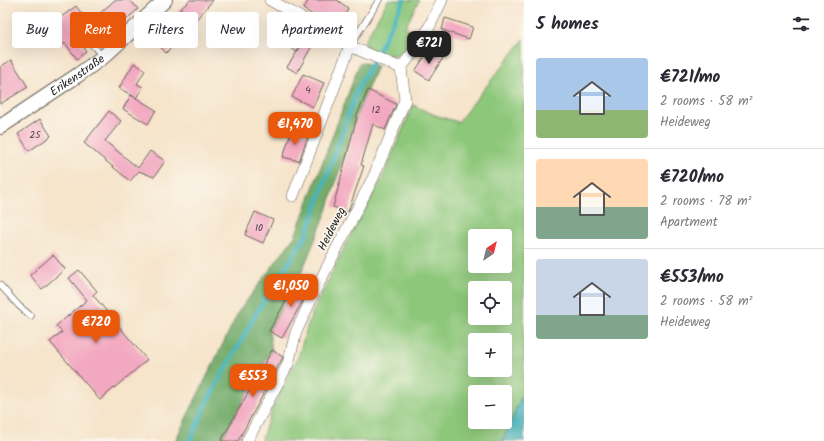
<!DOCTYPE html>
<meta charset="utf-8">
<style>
:root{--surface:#fff;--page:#f2f2f3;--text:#2b2b33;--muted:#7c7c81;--line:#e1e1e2;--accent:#ea580c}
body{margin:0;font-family:Kalam,sans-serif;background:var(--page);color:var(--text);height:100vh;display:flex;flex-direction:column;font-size:15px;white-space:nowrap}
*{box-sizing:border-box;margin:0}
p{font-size:13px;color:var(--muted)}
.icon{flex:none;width:22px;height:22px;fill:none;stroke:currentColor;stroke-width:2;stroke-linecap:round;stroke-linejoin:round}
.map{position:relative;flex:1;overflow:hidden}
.sheet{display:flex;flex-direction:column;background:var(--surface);width:300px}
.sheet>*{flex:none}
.hud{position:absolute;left:12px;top:12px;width:380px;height:36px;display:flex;gap:8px}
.needle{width:26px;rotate:35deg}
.fabs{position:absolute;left:468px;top:229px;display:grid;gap:8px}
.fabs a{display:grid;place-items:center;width:44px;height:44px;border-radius:4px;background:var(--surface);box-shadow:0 4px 16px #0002;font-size:20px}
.price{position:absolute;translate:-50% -34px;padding:0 9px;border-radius:8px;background:var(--accent);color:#fff;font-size:13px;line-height:26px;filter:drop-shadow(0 1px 2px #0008)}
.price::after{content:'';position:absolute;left:50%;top:24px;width:12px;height:9px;margin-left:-6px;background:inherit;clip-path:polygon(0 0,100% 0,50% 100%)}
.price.on{background:#222;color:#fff}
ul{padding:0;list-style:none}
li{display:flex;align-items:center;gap:12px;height:100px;padding:0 12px}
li+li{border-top:1px solid var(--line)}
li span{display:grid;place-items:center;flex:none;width:112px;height:80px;border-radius:4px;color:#555}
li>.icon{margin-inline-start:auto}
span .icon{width:48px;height:48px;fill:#fffc;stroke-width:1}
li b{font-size:17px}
h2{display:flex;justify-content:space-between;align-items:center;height:48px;padding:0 12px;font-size:17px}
.chip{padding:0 14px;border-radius:4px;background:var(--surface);box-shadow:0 4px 16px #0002;font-size:14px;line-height:36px}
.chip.on{background:var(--accent);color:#fff}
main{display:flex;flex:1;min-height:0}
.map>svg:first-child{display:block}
.green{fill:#8dc77a;stroke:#54724b;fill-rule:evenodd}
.forest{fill:#72ac6a;stroke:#476443}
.water{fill:#45b4bd;stroke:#30686c}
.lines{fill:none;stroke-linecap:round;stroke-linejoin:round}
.stream{stroke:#45b4bd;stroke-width:4.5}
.building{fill:#f3a8c1}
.service-casing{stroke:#686259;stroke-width:7}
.minor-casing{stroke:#686259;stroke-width:12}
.tertiary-casing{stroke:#686259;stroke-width:16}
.service{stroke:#fff;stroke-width:5.5}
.minor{stroke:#fff;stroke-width:11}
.tertiary{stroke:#fff;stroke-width:14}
.labels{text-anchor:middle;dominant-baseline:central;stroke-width:3.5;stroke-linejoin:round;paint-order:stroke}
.number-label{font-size:10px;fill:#523f45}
.street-label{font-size:12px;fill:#1c1c1c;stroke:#fbf7ec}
</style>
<main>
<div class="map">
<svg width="524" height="441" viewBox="0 0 524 441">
<rect width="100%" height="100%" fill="#fbf7ec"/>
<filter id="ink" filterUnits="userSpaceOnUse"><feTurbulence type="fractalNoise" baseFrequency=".025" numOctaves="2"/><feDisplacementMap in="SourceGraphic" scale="8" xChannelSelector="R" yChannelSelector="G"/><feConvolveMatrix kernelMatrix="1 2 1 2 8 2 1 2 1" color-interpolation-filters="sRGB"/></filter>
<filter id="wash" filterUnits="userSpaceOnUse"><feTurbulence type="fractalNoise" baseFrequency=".012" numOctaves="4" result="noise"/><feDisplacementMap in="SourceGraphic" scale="16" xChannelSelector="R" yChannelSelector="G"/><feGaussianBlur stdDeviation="0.9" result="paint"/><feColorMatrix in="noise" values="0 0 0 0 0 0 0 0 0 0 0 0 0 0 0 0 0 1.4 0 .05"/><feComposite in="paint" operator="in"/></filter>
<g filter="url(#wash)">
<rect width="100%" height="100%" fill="#f6e4cb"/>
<g class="green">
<path d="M388 0H419L405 28 418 34C408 48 397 62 379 53 372 50 368 48 364 42Z"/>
<path d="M524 39V391L502 441H261L272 409 298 357 310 318 347 242 383 177 413 105 435 115 458 122ZM475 236H505V266H475ZM475 288H505V318H475ZM475 340H505V370H475ZM475 392H505V422H475Z"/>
</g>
<polygon class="forest" points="360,62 377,66 356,117 327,211 300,276 269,331 272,350 221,441 175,441 239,311 295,236"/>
<polygon class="water" points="524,391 524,441 502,441"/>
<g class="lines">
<g class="stream">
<polyline points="377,53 404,0"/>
<polyline points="190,441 207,402 260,307 306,236 357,90 373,61"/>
</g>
</g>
<g id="blocks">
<g class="building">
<polygon points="115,0 130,0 138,9 115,30 100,13"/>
<polygon points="190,0 213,0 187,30 189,31 166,53 151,37"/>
<polygon points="309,0 337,0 348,8 346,13 354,18 345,34 303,9"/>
<polygon points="76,6 90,25 84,29 81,28 77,30 78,34 75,36 86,51 77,59 65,43 63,45 49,26"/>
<polygon points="445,18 473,27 469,39 442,30"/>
<polygon points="282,21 306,37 297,52 271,36"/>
<polygon points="307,37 314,42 297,73 287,67"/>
<polygon points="430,49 443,58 429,80 415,71"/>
<polygon points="11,60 28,87 0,104 0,67"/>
<polygon points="134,63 145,70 137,84 143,87 136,98 119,88"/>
<polygon points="303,74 324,83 313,107 292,97"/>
<polygon points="368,90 396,104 385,130 373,124 361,165 364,166 348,212 333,207 357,117 356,117"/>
<polygon points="131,95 156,110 148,124 123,109"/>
<polygon points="109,111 121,121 105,141 138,168 150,151 165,161 154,177 139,171 130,181 84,143"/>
<polygon points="40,119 51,136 29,151 18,134"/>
<polygon points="292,129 308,136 299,161 283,157"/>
<polygon points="255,212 273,220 263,243 245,235"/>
<polygon points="53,255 65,269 42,289 30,275"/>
<polygon points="79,270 97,291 93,295 147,360 100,400 50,342 62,332 56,326 87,300 69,278"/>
<polygon points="300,276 311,283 305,297 282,338 269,331"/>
<polygon points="272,350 283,357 281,361 238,441 221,441"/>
</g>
</g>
</g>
<g filter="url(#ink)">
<use href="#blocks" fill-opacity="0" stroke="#686259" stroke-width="1"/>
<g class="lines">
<g class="service-casing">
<g id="service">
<polyline points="81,32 103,57"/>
<polyline points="350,46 379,0"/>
<polyline points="0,285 19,306 31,316"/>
</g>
</g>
<g class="minor-casing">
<g id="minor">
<polyline points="270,0 350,46 401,68"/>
<polyline points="293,196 350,46"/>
<polyline points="247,441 288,364 296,332 317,287 374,176 405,100 401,68 425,36 442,0"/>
</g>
</g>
<g class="tertiary-casing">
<g id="tertiary">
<path id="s1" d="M0 127 78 75 103 57 165 0"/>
</g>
</g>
<use href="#service" class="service"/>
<use href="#minor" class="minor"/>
<use href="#tertiary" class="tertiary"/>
</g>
</g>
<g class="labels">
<g class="number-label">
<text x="308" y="90">4</text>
<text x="376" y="110">12</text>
<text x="35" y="135">25</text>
<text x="259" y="228">10</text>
</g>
<g class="street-label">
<text stroke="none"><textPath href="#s1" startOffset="93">Erikenstraße</textPath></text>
<text transform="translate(332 229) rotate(-63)">Heideweg</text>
</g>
</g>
</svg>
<div class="fabs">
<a><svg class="needle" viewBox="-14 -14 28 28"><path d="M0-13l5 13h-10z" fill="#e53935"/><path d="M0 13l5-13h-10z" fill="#7c7c81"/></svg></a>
<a><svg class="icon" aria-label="locate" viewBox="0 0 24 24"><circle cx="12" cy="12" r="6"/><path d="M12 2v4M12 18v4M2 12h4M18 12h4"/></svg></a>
<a>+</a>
<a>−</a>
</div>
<b class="price on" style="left:429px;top:65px">€721</b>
<b class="price" style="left:295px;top:146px">€1,470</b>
<b class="price" style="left:291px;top:308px">€1,050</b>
<b class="price" style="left:96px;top:344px">€720</b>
<b class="price" style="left:253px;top:398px">€553</b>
<div class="hud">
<a class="chip">Buy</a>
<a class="chip on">Rent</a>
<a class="chip">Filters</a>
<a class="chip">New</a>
<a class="chip">Apartment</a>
</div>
</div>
<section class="sheet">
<h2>5 homes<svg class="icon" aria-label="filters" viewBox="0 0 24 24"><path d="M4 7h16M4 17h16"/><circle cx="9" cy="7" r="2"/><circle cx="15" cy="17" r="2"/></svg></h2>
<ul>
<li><span style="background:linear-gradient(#a9c7e8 65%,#8fb573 0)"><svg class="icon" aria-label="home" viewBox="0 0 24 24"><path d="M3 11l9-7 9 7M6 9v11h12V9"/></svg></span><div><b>€721/mo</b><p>2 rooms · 58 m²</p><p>Heideweg</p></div></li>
<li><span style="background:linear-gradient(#ffd9b3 60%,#7fa58c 0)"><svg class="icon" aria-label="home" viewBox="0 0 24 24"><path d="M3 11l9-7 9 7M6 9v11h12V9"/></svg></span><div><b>€720/mo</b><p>2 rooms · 78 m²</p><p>Apartment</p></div></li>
<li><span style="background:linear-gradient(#c9d6e8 70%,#7fa58c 0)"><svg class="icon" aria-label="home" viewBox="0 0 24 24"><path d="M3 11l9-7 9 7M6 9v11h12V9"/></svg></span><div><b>€553/mo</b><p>2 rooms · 58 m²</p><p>Heideweg</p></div></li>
</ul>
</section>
</main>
